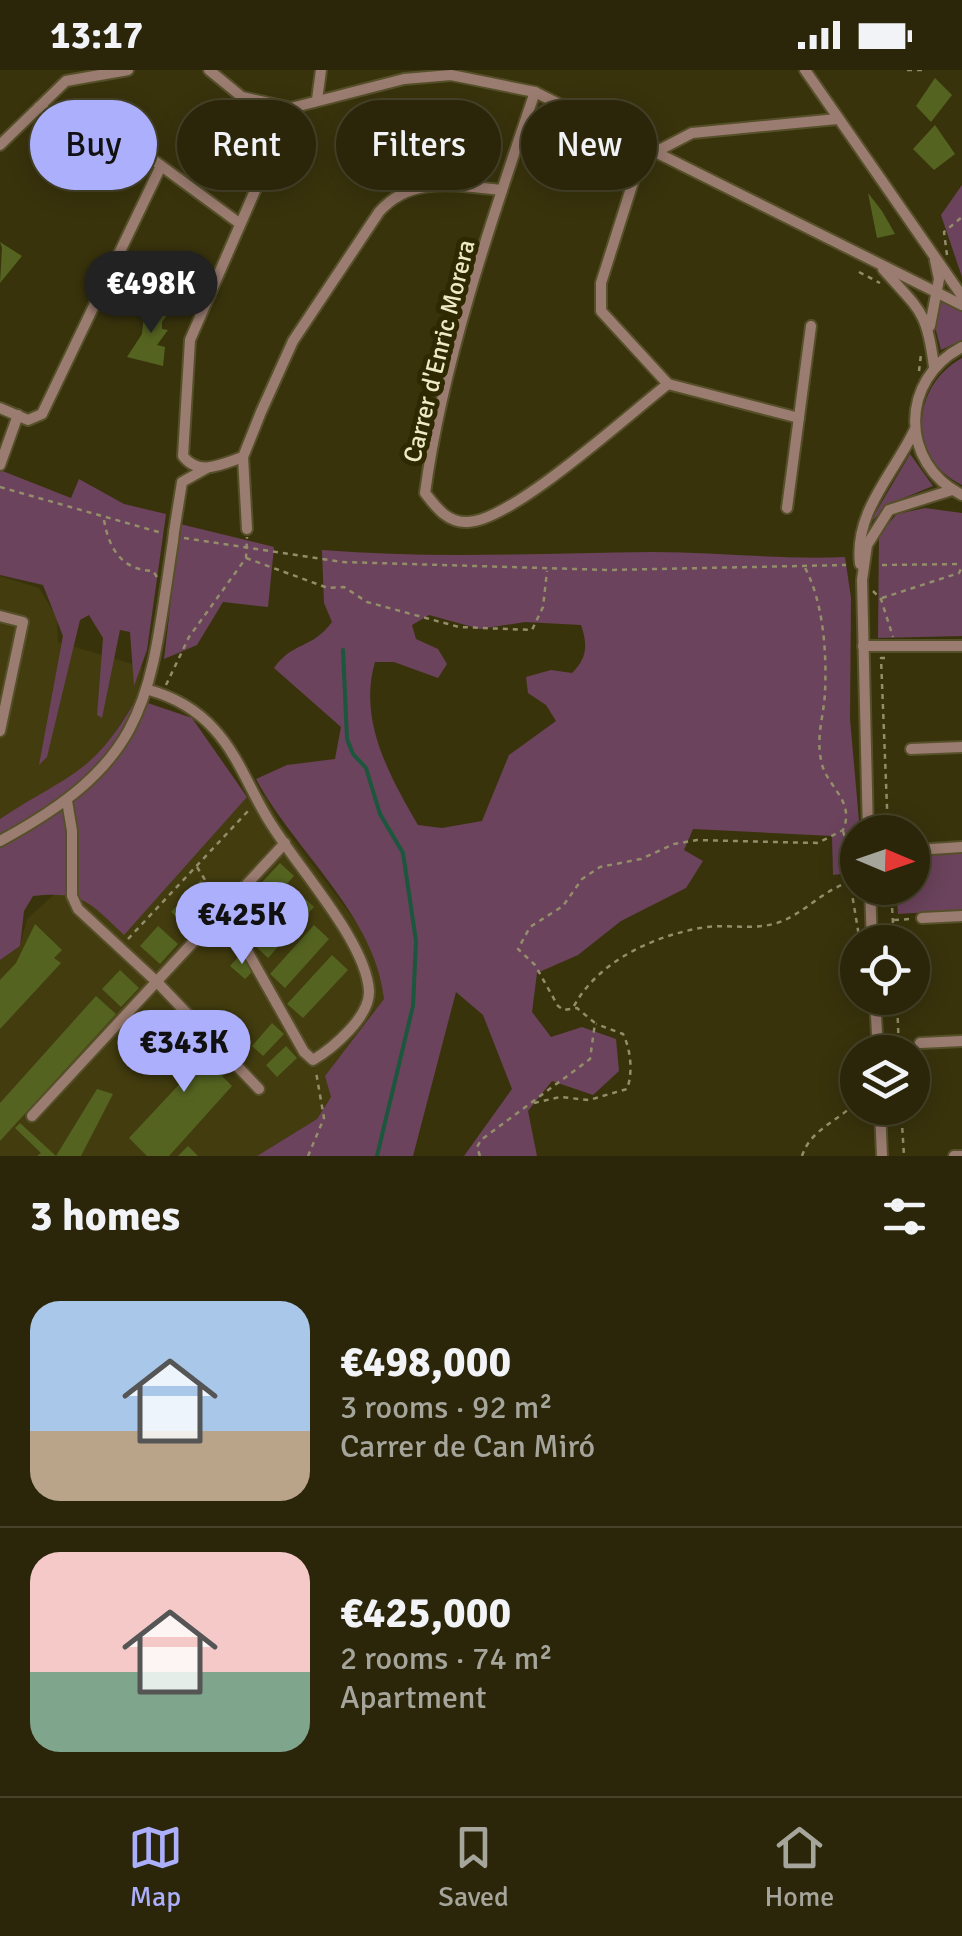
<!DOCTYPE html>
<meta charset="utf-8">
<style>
:root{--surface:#2b2609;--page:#332e12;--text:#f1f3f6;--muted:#a6a59c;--line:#47432a;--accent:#acaffb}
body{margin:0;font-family:Signika,sans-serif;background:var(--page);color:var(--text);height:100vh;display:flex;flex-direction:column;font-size:38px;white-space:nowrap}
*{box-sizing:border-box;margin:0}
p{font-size:32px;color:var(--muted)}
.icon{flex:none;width:55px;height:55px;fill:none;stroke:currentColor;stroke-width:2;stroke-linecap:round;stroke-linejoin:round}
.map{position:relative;height:1086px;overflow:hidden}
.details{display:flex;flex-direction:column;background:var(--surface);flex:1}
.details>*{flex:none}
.banner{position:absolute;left:30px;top:30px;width:902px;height:90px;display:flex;gap:20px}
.needle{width:65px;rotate:92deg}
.tools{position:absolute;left:840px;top:745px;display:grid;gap:20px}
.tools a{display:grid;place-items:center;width:90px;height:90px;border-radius:50%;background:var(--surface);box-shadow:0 5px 25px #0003,0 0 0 2px var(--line);font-size:50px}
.price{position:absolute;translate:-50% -85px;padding:0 22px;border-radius:35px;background:var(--accent);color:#111;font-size:32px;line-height:65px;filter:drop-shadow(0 2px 5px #0008)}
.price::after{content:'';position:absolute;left:50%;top:60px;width:30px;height:22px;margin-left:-15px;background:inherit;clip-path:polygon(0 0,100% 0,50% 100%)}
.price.active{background:#222;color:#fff}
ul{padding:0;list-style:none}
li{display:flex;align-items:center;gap:30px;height:250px;padding:0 30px}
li+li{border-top:2px solid var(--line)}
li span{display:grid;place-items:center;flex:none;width:280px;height:200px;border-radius:30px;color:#555}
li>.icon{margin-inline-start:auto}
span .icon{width:120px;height:120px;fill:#fffc;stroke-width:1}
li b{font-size:42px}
h2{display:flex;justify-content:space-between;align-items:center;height:120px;padding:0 30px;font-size:42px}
.pill{padding:0 35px;border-radius:45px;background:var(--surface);box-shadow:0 5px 25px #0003,0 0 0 2px var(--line);font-size:35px;line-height:90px}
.pill.active{background:var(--accent);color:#111}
.status{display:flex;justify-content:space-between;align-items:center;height:70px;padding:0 50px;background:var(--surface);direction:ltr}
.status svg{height:28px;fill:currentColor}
.menu{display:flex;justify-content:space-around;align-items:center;height:140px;border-top:2px solid var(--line);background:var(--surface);font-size:28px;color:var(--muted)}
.menu a{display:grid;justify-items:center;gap:5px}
.menu .active{color:var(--accent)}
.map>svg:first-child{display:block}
.built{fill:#423c0f}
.green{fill:#6b435c;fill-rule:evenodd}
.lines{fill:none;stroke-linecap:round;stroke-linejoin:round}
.stream{stroke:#1c563d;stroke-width:4}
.building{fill:#546420}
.minor-casing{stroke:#56502a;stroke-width:14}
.path{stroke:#938e69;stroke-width:2.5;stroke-dasharray:5 5;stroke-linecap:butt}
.minor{stroke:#9b7c70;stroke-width:10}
.minor-bridge-casing{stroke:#56502a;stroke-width:14;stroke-linecap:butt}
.minor-bridge{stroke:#9b7c70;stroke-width:10}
.labels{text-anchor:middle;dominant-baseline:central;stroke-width:10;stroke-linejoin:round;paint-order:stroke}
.street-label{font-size:25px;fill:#eeeac6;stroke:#2f2901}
</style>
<div class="status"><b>13:17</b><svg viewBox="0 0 49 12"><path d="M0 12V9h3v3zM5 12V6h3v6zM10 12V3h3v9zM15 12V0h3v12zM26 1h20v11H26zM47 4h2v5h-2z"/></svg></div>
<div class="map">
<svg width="962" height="1086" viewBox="0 0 962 1086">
<rect width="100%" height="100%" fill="#39330c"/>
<g class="built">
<polygon points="0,506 39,518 57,548 58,572 143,597 136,629 102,683 78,704 0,749"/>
<polygon points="265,725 278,750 370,870 380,897 384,929 354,974 334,993 331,1027 317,1049 257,1086 0,1086 0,890 20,876 27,849 57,822 83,827 124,864 247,727"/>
</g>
<g class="green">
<polygon points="962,115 962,207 941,145"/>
<polygon points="941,231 962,241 962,270 941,280 934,253"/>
<path d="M962 288V415C906 388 911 316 962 288Z"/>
<polygon points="910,384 933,416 889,434 869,454"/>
<polygon points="0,400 71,428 79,409 124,434 166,444 147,580 134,616 130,562 120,560 102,648 97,645 103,568 89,545 80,550 47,687 39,695 63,566 43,515 0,505"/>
<polygon points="925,438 962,443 962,566 878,568 879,464 897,444"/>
<polygon points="180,454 274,477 268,537 223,532 197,575 164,589"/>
<path d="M322 480C433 489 542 483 653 482 717 482 781 490 845 487L851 528 850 649 860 762 857 802 833 805 832 766 693 759 684 780 703 791 686 818 621 851 578 885 537 903 532 942 551 967 582 957 616 969 619 1001 593 1025 552 1011 528 1041 537 1086H464L512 1019 483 945 456 922 413 1086H257L317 1049 331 1027 325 1006 384 929C375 845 296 783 256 709L287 695 335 689 341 657 274 598C293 571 311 580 332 552L324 533ZM429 545 480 559 525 552 581 555C588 575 587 588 572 603L551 600 526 607 528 623 546 635 556 651 509 685 482 751 442 758 418 755C389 705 358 650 375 592H394L438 608 447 594 438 579 416 569 412 555Z"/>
<path d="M136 629 192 648 247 727 124 865C89 832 83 821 33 826L24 841 20 876 0 890V749C68 704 93 706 136 629Z"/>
<polygon points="962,782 962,840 898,844 896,818 912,818 913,784"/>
</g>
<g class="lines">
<polyline class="stream" points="343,580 347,669 353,684 366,698 380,744 403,783 416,871 413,936 377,1086"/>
</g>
<g class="building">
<polygon points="935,8 952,25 931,52 916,36"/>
<polygon points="935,55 955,84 934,100 913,79"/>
<polygon points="868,123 882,141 895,164 877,168"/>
<polygon points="0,172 22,186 0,213 2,178"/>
<polygon points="150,232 170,241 162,252 162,259 168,260 157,275 165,277 163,296 127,287 142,264 145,235"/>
<polygon points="280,793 294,806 250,855 235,841"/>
<polygon points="201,810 214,834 192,860 171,842"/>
<polygon points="297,821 314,837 268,888 251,872"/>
<polygon points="35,854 62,880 54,888 61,893 0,959 0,910 16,893"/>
<polygon points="314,855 329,869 285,918 270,904"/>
<polygon points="158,856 178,874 160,894 140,876"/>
<polygon points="242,883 252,902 245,909 230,896"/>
<polygon points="332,885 348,900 303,948 287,934"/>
<polygon points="120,900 139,918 121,937 102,919"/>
<polygon points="96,926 116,944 0,1071 0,1033"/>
<polygon points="272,953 284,964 263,986 252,976"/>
<polygon points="181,954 230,998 222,1006 232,1016 169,1086 147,1086 129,1068 187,1006 158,980"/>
<polygon points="286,976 297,988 277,1007 266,995"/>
<polygon points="97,1019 113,1024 81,1086 37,1086 41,1083 15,1058 20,1053 56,1086"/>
<polygon points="188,1076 198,1086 178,1086"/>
</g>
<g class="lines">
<g class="minor-casing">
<g id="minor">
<polyline points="209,0 242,27 291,38 404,9 451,5 535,22 962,235"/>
<polyline points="805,0 962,226"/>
<path d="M535 22C493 145 442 294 425 423 436 437 447 453 468 452 512 451 629 344 668 314"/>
<polyline points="317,30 321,0"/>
<polyline points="39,37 156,92 239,153"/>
<polyline points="0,75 66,11 128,0"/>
<path d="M883 199C920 241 927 240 934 297"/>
<polyline points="930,256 939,209 935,190"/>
<path d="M962 277C900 309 899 393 962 425"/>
<polyline points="668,314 601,241 601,213 640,90 692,63 837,49"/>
<polyline points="668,314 799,348"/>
<polyline points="0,338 28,350 42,344 161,96"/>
<path d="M243 387C222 394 199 407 183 386L190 270 291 38"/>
<polyline points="0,395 18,345"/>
<polyline points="787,438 811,256"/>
<path d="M247 459 243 387 261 342 293 271 379 142C411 105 457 116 502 120"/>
<polyline points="174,462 182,412 207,398"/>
<path d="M860 494C854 442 893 405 914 361"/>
<polyline points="0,546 23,552 0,661"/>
<polyline points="863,576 962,576"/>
<path d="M149 620C174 627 196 639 214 659 237 684 248 715 265 744 291 791 366 869 369 921 370 947 333 978 313 990L304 982 224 840"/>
<polyline points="911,679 962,677"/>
<polyline points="67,731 72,761 72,826 78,839 158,913 259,1019"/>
<polyline points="868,762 862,510 867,475 889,440 952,420"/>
<path d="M0 771C152 689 149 628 173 471"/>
<polyline points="916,780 962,777"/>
<polyline points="870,818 872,872"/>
<polyline points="922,848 962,846"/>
<polyline points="875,928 878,982"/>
<polyline points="920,973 962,971"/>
<polyline points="880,1038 882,1086"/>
<polyline points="32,1046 285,773"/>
<polyline points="954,1086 962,1086"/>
</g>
</g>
<g class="path">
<polyline points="907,0 926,0"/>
<polyline points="947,185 944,162 962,147"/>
<polyline points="859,202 880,213"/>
<polyline points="919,301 921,284"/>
<polyline points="0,417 162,463"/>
<path d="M104 450C109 479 122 500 153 501L157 507"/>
<polyline points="184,468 342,492 609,500 846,495"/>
<polyline points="246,488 328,518 344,517 367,532 459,557 532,560 543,537 547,501"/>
<polyline points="882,495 962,494"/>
<polyline points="873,521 881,529 893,567"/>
<polyline points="882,528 959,503 962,497"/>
<polyline points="885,588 881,588 888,762"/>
<polyline points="166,615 189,567 246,488 247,467"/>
<polyline points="843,761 857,810 852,824 860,872"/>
<polyline points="197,797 217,829"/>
<polyline points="891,818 894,872"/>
<polyline points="894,850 911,849"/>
<polyline points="128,869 249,740"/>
<polyline points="897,928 899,982"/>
<path d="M574 936C598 892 651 867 700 858 726 853 751 861 777 853 807 843 825 816 858 810"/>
<path d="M534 1033 560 1027 589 1030 627 1019C633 1003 631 980 623 964L596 954"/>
<polyline points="901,1038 904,1086"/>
<polyline points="308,1086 324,1048 316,1002"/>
<path d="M480 1086 477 1077 481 1070 590 989 595 953 577 938 564 940 558 936 535 895 518 879 530 857 563 836 582 809 600 797 641 789 674 774 697 770 818 773 843 760C856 730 825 716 821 690 816 666 824 645 825 622 827 581 823 530 804 496"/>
<path d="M802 1086C811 1058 840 1051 858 1030"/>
</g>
<use href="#minor" class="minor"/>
<g class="minor-bridge-casing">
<polyline id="minor-bridge" points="173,471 174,462"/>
</g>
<use href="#minor-bridge" class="minor-bridge"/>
</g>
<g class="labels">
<g class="street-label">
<text transform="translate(439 281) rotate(-76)">Carrer d'Enric Morera</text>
</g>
</g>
</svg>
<div class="tools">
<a><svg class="needle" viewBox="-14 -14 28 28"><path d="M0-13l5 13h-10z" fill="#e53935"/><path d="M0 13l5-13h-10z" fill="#a6a59c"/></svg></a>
<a><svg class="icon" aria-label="locate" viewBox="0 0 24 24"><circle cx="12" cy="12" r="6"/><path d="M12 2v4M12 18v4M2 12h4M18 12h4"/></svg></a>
<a><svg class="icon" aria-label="layers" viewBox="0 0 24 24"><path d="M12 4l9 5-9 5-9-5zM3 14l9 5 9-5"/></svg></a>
</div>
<b class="price active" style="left:151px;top:266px">€498K</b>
<b class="price" style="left:242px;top:897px">€425K</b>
<b class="price" style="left:184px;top:1025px">€343K</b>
<div class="banner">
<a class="pill active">Buy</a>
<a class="pill">Rent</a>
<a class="pill">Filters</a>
<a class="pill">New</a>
</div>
</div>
<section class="details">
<h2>3 homes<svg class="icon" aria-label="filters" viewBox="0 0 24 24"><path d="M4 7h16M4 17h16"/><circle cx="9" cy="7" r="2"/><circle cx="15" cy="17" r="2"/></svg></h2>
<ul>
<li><span style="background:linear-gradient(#a9c7e8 65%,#b9a48a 0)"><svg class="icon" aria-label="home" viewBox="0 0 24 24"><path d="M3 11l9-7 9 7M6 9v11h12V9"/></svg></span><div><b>€498,000</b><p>3 rooms · 92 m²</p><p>Carrer de Can Miró</p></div></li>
<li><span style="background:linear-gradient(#f6c9c9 60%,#7fa58c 0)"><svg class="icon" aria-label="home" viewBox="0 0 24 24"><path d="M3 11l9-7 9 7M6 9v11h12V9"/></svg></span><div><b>€425,000</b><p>2 rooms · 74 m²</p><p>Apartment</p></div></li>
</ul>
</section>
<nav class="menu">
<a class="active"><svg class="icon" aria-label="map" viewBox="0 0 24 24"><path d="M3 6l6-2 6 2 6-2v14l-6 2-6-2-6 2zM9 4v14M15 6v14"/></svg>Map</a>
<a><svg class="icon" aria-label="saved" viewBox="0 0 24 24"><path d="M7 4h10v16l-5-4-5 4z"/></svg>Saved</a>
<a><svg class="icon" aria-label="home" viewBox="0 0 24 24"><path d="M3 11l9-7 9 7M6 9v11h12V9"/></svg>Home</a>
</nav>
